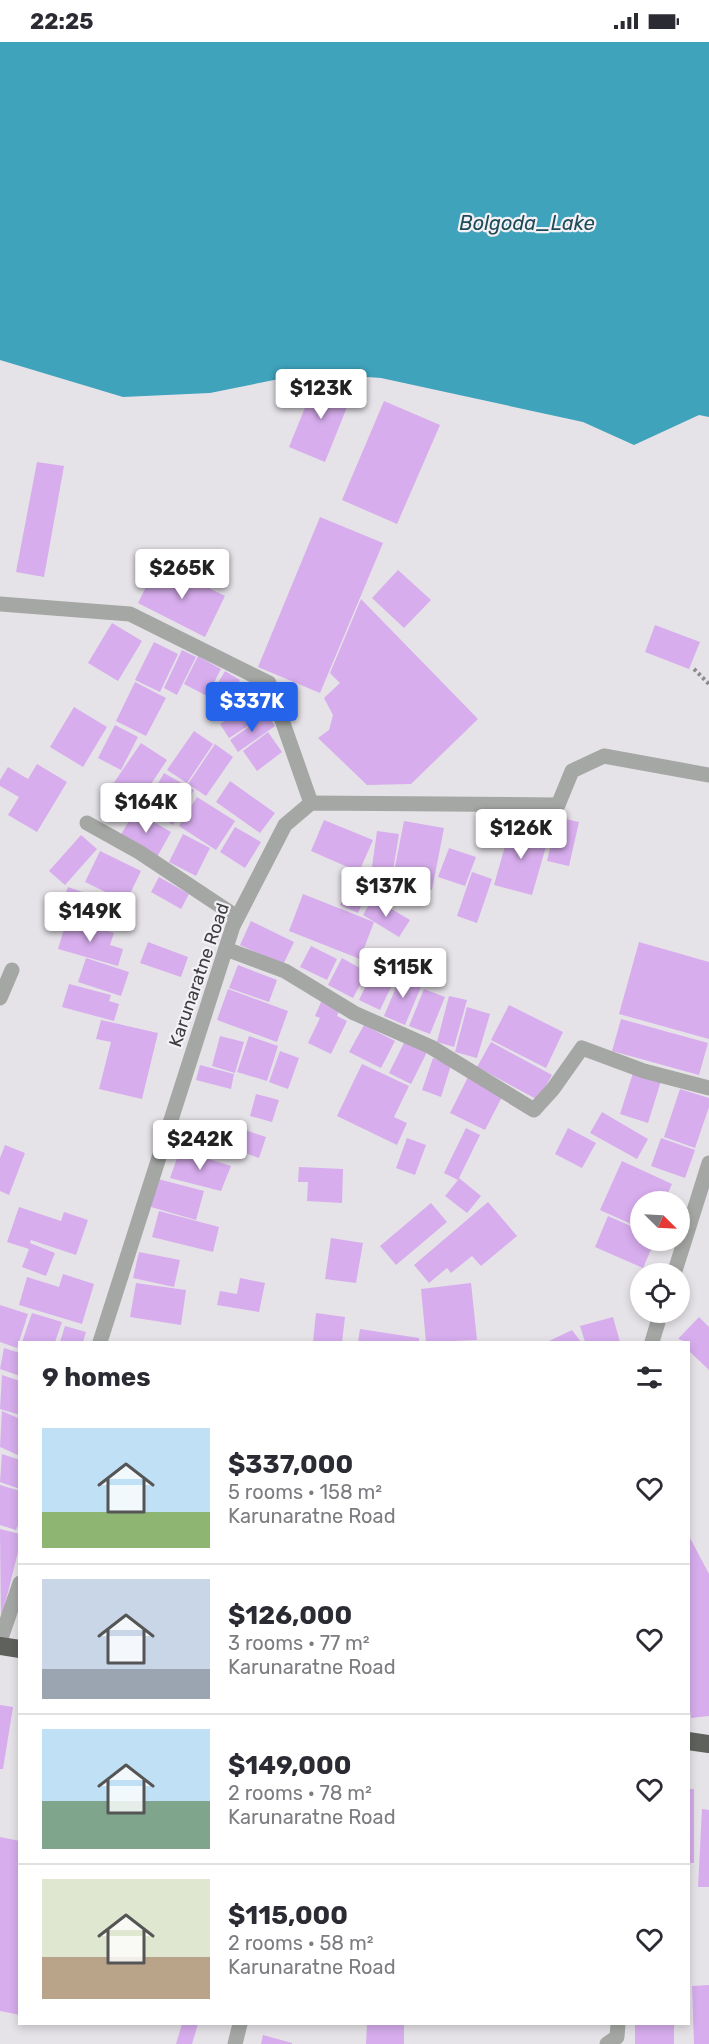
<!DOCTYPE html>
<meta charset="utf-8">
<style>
:root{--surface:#fff;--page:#f7f7f7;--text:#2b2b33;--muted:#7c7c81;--line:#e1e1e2;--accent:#2563eb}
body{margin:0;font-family:Rubik,sans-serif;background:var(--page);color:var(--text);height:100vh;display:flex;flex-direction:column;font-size:22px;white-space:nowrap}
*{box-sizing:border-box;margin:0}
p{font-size:20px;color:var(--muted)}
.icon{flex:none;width:33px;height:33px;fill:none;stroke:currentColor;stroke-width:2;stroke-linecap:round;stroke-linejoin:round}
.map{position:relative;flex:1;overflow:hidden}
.details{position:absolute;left:18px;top:1299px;width:672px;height:684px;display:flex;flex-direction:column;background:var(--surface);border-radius:0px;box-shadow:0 3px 9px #0003}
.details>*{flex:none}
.needle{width:39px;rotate:114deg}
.fabs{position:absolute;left:630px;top:1149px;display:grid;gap:12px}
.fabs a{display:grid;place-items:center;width:60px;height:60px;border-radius:50%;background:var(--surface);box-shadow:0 3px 9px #0003;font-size:30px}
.price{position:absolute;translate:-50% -51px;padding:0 14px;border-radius:6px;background:#fff;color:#222;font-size:20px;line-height:39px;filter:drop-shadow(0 2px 3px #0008)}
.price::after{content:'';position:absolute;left:50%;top:36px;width:18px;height:14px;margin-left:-9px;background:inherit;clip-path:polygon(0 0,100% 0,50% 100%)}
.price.current{background:var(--accent);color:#fff}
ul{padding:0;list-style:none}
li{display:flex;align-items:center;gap:18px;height:150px;padding:0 24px}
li+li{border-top:2px solid var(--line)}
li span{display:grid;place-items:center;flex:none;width:168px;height:120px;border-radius:0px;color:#555}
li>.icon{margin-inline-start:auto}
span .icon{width:72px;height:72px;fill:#fffc;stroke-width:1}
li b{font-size:26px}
h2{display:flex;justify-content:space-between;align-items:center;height:72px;padding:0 24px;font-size:26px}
.status{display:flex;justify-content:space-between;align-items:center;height:42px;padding:0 30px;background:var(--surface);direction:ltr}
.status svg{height:16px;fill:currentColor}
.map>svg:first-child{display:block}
.water{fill:#3fa3bb}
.building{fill:#d7aded}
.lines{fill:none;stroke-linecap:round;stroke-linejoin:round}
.path{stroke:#8c8a8d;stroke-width:4;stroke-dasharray:3 3;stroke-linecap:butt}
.street{stroke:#a5a7a4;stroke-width:15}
.highway{stroke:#5f615c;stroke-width:18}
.labels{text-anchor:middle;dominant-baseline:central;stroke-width:4.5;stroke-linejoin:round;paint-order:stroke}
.street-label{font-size:18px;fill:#3d3c3e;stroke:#f3f0f6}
.water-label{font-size:20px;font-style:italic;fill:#1f4b56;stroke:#f3f0f6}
</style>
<div class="status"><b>22:25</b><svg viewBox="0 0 49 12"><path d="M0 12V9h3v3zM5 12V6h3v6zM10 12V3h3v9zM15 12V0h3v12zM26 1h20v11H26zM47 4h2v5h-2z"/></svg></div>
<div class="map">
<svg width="709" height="2002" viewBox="0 0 709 2002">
<rect width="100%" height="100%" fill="#e6e3e8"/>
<polygon class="water" points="0,0 709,0 709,375 699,373 634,403 583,380 381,336 309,331 210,351 123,355 0,318"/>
<g class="building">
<polygon points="317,336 353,350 325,420 289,405"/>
<polygon points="384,359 440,383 397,482 342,458"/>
<polygon points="37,420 64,424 44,535 16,530"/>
<polygon points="320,475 383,501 320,651 258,625"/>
<polygon points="158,521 225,554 205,595 138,561"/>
<polygon points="398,528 431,558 404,586 372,556"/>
<polygon points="361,557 478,677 411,742 367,743 318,696 329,688 333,673 324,656 340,641 330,631"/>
<polygon points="112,581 142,599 118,639 88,621"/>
<polygon points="655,583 700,600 689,627 645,610"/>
<polygon points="154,600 178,612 160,650 135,638"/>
<polygon points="182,608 196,615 177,653 164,646"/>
<polygon points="198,614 221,627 207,654 184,642"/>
<polygon points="225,629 240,638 223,667 208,658"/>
<polygon points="135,640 166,656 146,694 116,679"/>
<polygon points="253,640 261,651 237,669 229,659"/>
<polygon points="261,655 271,669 229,696 220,682"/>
<polygon points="74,665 107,685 83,725 50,705"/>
<polygon points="267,672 275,684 238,710 230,698"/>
<polygon points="115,683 138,695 121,728 98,716"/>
<polygon points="194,689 213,702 187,741 167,728"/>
<polygon points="268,690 282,710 257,729 243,709"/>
<polygon points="141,701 167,718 139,760 113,742"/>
<polygon points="215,702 233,715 206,754 188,742"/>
<polygon points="37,722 67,740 37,790 8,773 19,755 0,744 0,738 8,725 28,737"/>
<polygon points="164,731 194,748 173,783 144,766"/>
<polygon points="230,739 275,771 260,791 216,760"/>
<polygon points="197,755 235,779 216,808 179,784"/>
<polygon points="135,769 171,790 157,815 120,794"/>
<polygon points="557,775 579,780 569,824 547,819"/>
<polygon points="324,778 373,798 359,830 311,809"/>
<polygon points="404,779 444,786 432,848 392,840"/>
<polygon points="511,783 549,794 532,853 494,843"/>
<polygon points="235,785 261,800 245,826 220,810"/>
<polygon points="377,789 399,792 392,835 371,832"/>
<polygon points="183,792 210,806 196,834 169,820"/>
<polygon points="81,793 97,807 65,843 49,829"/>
<polygon points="449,806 476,815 465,844 438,835"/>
<polygon points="100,809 141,829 126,860 85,840"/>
<polygon points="472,830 492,837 477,881 457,874"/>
<polygon points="159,835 189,852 181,867 151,850"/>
<polygon points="352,837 370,845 358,871 340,863"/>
<polygon points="68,845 109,859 100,886 58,871"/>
<polygon points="303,852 374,880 360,917 289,889"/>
<polygon points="373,856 410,878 399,895 363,873"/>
<polygon points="67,877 114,891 110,903 123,907 118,924 58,907"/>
<polygon points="251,879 294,900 283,923 240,903"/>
<polygon points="148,900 188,915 181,935 140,921"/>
<polygon points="639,900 709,920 709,997 619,972"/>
<polygon points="311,904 337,917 327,938 300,925"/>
<polygon points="86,916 129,930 121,954 78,940"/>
<polygon points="342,916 367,930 353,956 328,943"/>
<polygon points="238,923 277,938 269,960 229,946"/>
<polygon points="372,931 393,941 380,968 359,958"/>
<polygon points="402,931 423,940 405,983 384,974"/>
<polygon points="69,942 111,953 109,959 119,962 114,979 62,965"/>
<polygon points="228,947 288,969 277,1000 217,978"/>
<polygon points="424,947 445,955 430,992 409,984"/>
<polygon points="449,954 467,958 454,1005 437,1000"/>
<polygon points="321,960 339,969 337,974 347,979 331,1012 308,1001 320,976 315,974"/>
<polygon points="509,963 563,990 546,1026 491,998"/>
<polygon points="467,965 490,972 477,1016 455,1010"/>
<polygon points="621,977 708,1001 699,1033 612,1009"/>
<polygon points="101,978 158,991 142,1057 99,1047 111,1000 96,997"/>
<polygon points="364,983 395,999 381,1026 349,1010"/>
<polygon points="220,994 244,1000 235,1031 212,1024"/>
<polygon points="249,994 278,1004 267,1039 237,1030"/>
<polygon points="405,999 427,1010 411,1042 389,1031"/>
<polygon points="491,1000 552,1033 538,1058 477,1025"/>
<polygon points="280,1009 299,1016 288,1047 269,1040"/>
<polygon points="433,1016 451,1023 441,1055 422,1048"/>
<polygon points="362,1022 409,1044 394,1075 407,1081 397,1103 337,1074"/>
<polygon points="200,1023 234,1032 231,1047 196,1038"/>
<polygon points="633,1031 661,1039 648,1081 620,1072"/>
<polygon points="469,1033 504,1051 485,1088 450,1071"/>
<polygon points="680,1047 709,1056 709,1065 695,1106 664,1095"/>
<polygon points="256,1052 279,1058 272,1080 250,1074"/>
<polygon points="602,1070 648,1097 637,1117 590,1091"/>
<polygon points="230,1083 266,1095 259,1116 223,1103"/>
<polygon points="466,1086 480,1093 459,1136 481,1154 467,1171 445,1154 458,1138 444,1131"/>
<polygon points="568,1086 596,1101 582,1126 555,1112"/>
<polygon points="407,1096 426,1103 415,1133 396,1126"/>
<polygon points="661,1096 695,1108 685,1136 651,1124"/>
<polygon points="5,1103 25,1111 9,1153 0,1149 0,1116"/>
<polygon points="180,1108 231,1124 221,1149 170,1136"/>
<polygon points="622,1119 672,1142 664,1160 640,1160 640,1186 600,1168"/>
<polygon points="299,1125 343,1127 342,1161 307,1159 308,1140 298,1140"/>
<polygon points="158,1137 204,1149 196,1178 151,1165"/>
<polygon points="488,1160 517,1194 481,1224 472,1214 451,1231 447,1226 429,1241 414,1223"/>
<polygon points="431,1161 447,1180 396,1223 380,1204"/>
<polygon points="19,1165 61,1179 64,1170 88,1178 76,1213 31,1198 30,1201 55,1211 46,1234 22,1225 29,1207 7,1200"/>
<polygon points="159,1169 219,1185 213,1210 152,1195"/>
<polygon points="608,1174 640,1188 640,1198 655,1198 643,1226 595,1205"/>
<polygon points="331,1196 363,1201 356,1241 325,1237"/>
<polygon points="139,1210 180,1218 174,1245 133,1236"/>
<polygon points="63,1232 94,1242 82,1282 19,1263 27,1235 59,1245"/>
<polygon points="240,1236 265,1241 259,1270 217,1263 220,1249 237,1252"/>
<polygon points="136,1241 186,1248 181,1283 130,1275"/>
<polygon points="471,1241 477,1298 426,1300 421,1247"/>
<polygon points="0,1263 28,1272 17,1306 0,1300"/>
<polygon points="32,1271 62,1280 55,1300 22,1300"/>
<polygon points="316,1271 345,1275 342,1300 313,1300"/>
<polygon points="613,1275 620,1300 585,1300 580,1284"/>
<polygon points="699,1275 709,1285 709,1328 688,1308 688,1300 678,1297"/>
<polygon points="65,1284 86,1290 83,1300 60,1300"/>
<polygon points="360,1287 419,1296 419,1300 358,1300"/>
<polygon points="572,1288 581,1300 547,1300"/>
<polygon points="4,1306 20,1311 20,1334 0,1327"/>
<polygon points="2,1333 20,1339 20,1373 0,1367"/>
<polygon points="2,1369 20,1377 20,1414 0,1405"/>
<polygon points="2,1412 20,1418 20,1447 0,1440"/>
<polygon points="0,1443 20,1449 20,1478 16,1488 0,1483"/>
<polygon points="0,1487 20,1492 20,1502 1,1578"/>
<polygon points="688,1492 709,1532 709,1674 691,1676 688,1654"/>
<polygon points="0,1663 13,1665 3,1727 0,1727"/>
<rect x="688" y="1747" width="6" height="74"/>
<polygon points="702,1767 709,1768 709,1845 698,1845"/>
<polygon points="0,1795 20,1799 20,1973 0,1969"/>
<polygon points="709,1943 709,2002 694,2002 692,1944"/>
<polygon points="182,1982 198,1982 192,2002 176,2002"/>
<polygon points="367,1982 404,1982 404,2002 366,2002"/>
<rect x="635" y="1982" width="39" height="20"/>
<polygon points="263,1993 292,2001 292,2002 261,2002"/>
</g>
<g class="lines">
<polyline class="path" points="694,627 709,642"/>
<g class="street">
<polyline points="0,562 130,572 269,641 311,761"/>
<polyline points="87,781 139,810 237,875"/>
<polyline points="226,907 285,929 354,971 431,1005 534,1068 553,1047 582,1006 644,1029 709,1046"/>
<polyline points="0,956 12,928"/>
<polyline points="674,1232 709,1121"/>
<polyline points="100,1300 233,884 285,783 311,761 558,763 572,729 604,714 709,733"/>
<polyline points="652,1300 661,1270"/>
<polyline points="0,1599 20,1541"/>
<polyline points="235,2002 240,1982"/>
<polyline points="607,2002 617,1995 618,1982"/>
</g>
<g class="highway">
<polyline points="0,1604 20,1607"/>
<polyline points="688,1699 709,1702"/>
</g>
</g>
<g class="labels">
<g class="street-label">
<text transform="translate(199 933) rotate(-71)">Karunaratne Road</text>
</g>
<g class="water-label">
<text x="527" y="181">Bolgoda_Lake</text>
</g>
</g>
</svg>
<div class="fabs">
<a><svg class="needle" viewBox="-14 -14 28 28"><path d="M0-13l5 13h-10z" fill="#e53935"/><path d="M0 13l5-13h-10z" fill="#7c7c81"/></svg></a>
<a><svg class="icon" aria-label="locate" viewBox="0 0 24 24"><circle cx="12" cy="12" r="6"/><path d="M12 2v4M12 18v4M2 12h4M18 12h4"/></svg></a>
</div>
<b class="price" style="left:321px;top:378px">$123K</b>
<b class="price" style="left:182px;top:558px">$265K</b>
<b class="price current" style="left:252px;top:691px">$337K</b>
<b class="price" style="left:146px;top:792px">$164K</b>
<b class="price" style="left:521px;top:818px">$126K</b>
<b class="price" style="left:386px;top:876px">$137K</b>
<b class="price" style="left:90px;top:901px">$149K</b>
<b class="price" style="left:403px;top:957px">$115K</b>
<b class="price" style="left:200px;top:1129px">$242K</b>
<section class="details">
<h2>9 homes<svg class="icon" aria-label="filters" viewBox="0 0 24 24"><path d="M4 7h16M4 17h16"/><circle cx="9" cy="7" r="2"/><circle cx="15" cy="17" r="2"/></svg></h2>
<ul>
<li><span style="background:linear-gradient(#bfe0f5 70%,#8fb573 0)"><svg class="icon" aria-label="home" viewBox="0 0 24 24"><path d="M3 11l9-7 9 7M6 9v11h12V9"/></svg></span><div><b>$337,000</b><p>5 rooms · 158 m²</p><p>Karunaratne Road</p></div><svg class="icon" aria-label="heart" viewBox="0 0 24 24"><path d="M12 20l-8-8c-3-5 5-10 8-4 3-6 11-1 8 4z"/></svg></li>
<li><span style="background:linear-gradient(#c9d6e8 75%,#9aa5b1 0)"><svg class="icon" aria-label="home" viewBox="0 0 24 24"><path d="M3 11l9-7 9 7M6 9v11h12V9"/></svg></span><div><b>$126,000</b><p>3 rooms · 77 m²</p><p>Karunaratne Road</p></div><svg class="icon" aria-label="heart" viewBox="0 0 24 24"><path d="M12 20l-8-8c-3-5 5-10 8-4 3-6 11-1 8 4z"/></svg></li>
<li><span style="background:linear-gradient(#bfe0f5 60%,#7fa58c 0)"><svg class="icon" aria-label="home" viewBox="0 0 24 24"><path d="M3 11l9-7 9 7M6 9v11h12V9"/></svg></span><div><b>$149,000</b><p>2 rooms · 78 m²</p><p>Karunaratne Road</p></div><svg class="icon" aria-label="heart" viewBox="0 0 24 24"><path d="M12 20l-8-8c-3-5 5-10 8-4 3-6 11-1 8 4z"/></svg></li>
<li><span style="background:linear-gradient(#dfe7d0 65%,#b9a48a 0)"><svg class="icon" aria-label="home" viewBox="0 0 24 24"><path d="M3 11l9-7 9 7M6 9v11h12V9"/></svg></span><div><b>$115,000</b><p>2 rooms · 58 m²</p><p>Karunaratne Road</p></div><svg class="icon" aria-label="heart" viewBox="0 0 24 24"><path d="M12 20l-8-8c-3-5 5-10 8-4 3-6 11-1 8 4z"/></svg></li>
</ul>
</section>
</div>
